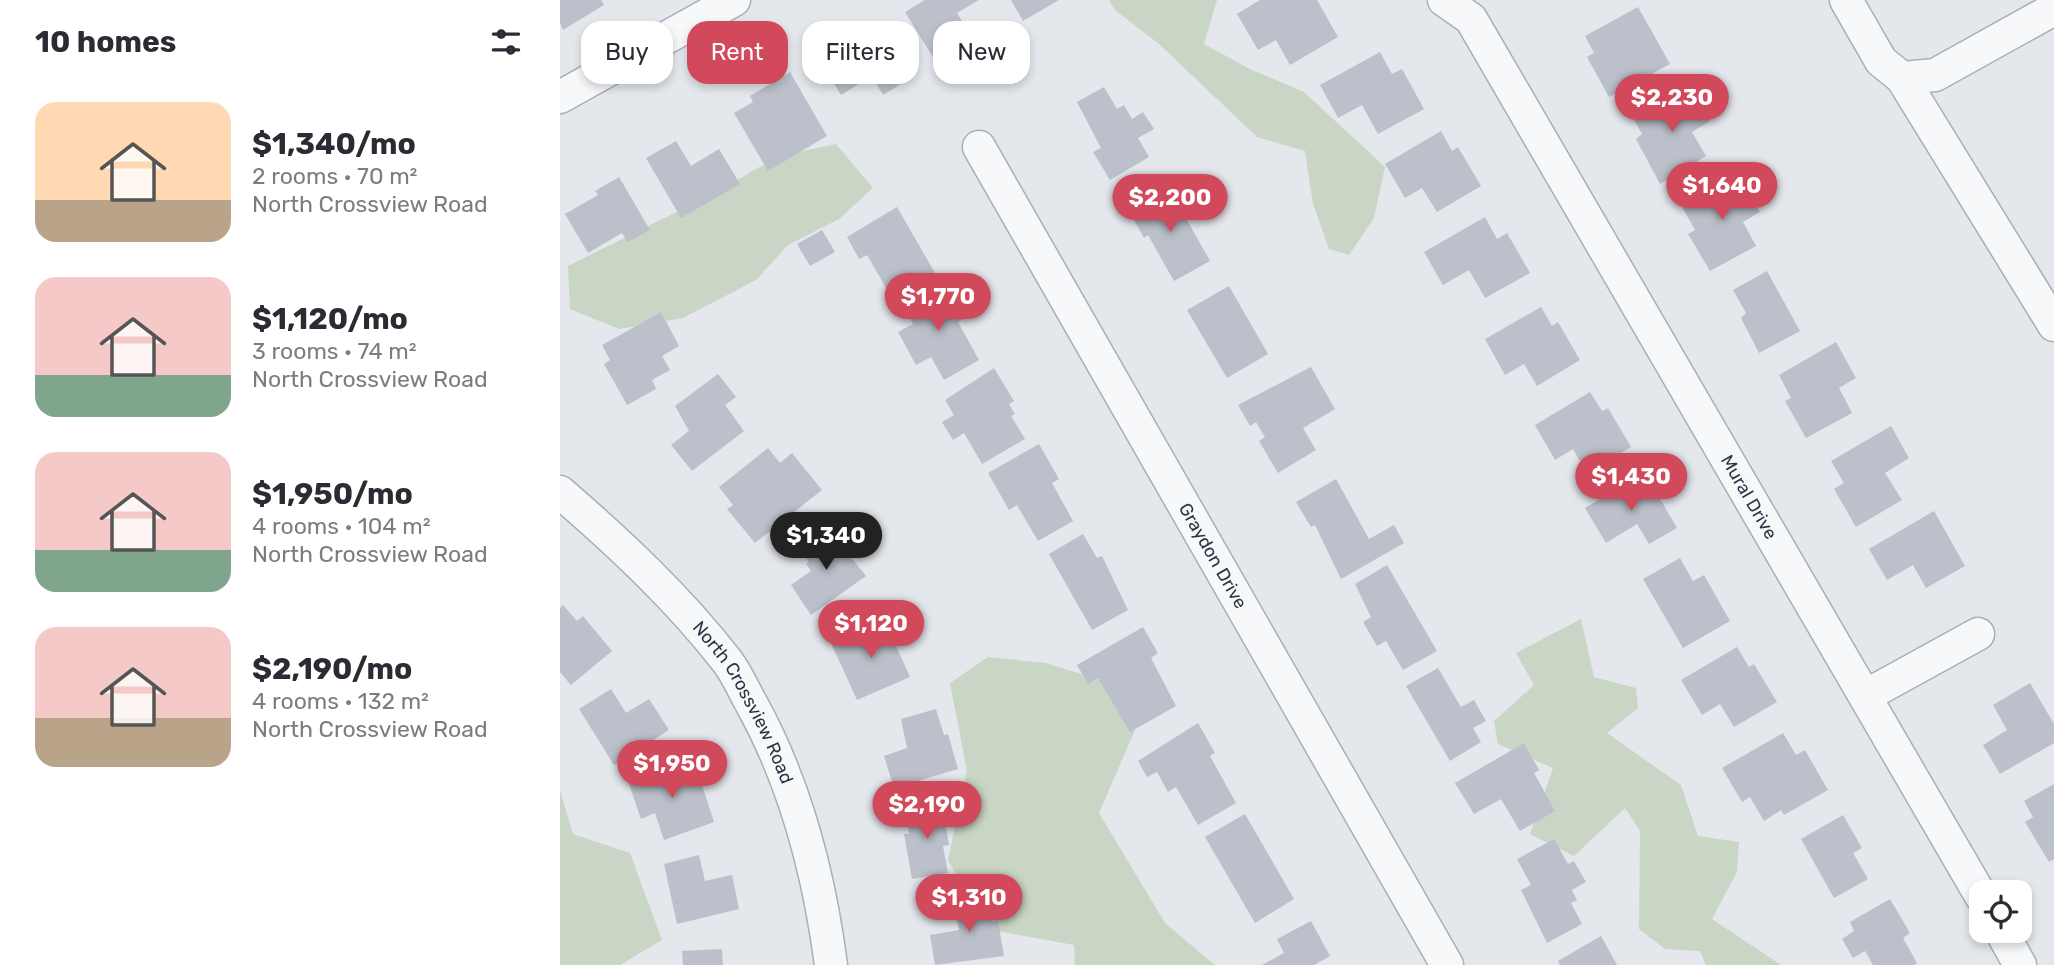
<!DOCTYPE html>
<meta charset="utf-8">
<style>
:root{--surface:#fff;--page:#f2f2f3;--text:#2b2b33;--muted:#7c7c81;--accent:#d1495b}
body{margin:0;font-family:Rubik,sans-serif;background:var(--page);color:var(--text);height:100vh;display:flex;flex-direction:column;font-size:26px;white-space:nowrap}
*{box-sizing:border-box;margin:0}
p{font-size:23px;color:var(--muted)}
.icon{flex:none;width:38px;height:38px;fill:none;stroke:currentColor;stroke-width:2;stroke-linecap:round;stroke-linejoin:round}
.map{position:relative;flex:1;overflow:hidden}
.details{display:flex;flex-direction:column;background:var(--surface);width:560px}
.details>*{flex:none}
.banner{position:absolute;left:21px;top:21px;width:665px;height:63px;display:flex;gap:14px}
.fabs{position:absolute;left:1409px;top:880px;display:grid;gap:14px}
.fabs a{display:grid;place-items:center;width:63px;height:63px;border-radius:14px;background:var(--surface);box-shadow:0 4px 10px #0003;font-size:35px}
.price{position:absolute;translate:-50% -60px;padding:0 16px;border-radius:24px;background:var(--accent);color:#fff;font-size:23px;line-height:46px;filter:drop-shadow(0 2px 4px #0008)}
.price::after{content:'';position:absolute;left:50%;top:42px;width:21px;height:16px;margin-left:-10px;background:inherit;clip-path:polygon(0 0,100% 0,50% 100%)}
.price.active{background:#222;color:#fff}
ul{padding:0;list-style:none}
li{display:flex;align-items:center;gap:21px;height:175px;padding:0 35px}
li span{display:grid;place-items:center;flex:none;width:196px;height:140px;border-radius:21px;color:#555}
li>.icon{margin-inline-start:auto}
span .icon{width:84px;height:84px;fill:#fffc;stroke-width:1}
li b{font-size:30px}
h2{display:flex;justify-content:space-between;align-items:center;height:84px;padding:0 35px;font-size:30px}
.pill{padding:0 24px;border-radius:21px;background:var(--surface);box-shadow:0 4px 10px #0003;font-size:24px;line-height:63px}
.pill.active{background:var(--accent);color:#fff}
main{display:flex;flex:1;min-height:0}
.map>svg:first-child{display:block}
.green{fill:#c9d6c5}
.building{fill:#bbc0ca}
.lines{fill:none;stroke-linecap:round;stroke-linejoin:round}
.minor-casing{stroke:#a9aeb7;stroke-width:35}
.minor{stroke:#f7f8fa;stroke-width:32}
.labels{text-anchor:middle;dominant-baseline:central;stroke-width:7;stroke-linejoin:round;paint-order:stroke}
.street-label{font-size:18px;fill:#2b3445;stroke:#f4f6f9}
</style>
<main>
<section class="details">
<h2>10 homes<svg class="icon" aria-label="filters" viewBox="0 0 24 24"><path d="M4 7h16M4 17h16"/><circle cx="9" cy="7" r="2"/><circle cx="15" cy="17" r="2"/></svg></h2>
<ul>
<li><span style="background:linear-gradient(#ffd9b3 70%,#b9a48a 0)"><svg class="icon" aria-label="home" viewBox="0 0 24 24"><path d="M3 11l9-7 9 7M6 9v11h12V9"/></svg></span><div><b>$1,340/mo</b><p>2 rooms · 70 m²</p><p>North Crossview Road</p></div></li>
<li><span style="background:linear-gradient(#f6c9c9 70%,#7fa58c 0)"><svg class="icon" aria-label="home" viewBox="0 0 24 24"><path d="M3 11l9-7 9 7M6 9v11h12V9"/></svg></span><div><b>$1,120/mo</b><p>3 rooms · 74 m²</p><p>North Crossview Road</p></div></li>
<li><span style="background:linear-gradient(#f6c9c9 70%,#7fa58c 0)"><svg class="icon" aria-label="home" viewBox="0 0 24 24"><path d="M3 11l9-7 9 7M6 9v11h12V9"/></svg></span><div><b>$1,950/mo</b><p>4 rooms · 104 m²</p><p>North Crossview Road</p></div></li>
<li><span style="background:linear-gradient(#f6c9c9 65%,#b9a48a 0)"><svg class="icon" aria-label="home" viewBox="0 0 24 24"><path d="M3 11l9-7 9 7M6 9v11h12V9"/></svg></span><div><b>$2,190/mo</b><p>4 rooms · 132 m²</p><p>North Crossview Road</p></div></li>
</ul>
</section>
<div class="map">
<svg width="1494" height="965" viewBox="0 0 1494 965">
<rect width="100%" height="100%" fill="#e4e7ec"/>
<g class="green">
<polygon points="549,0 657,0 644,44 690,69 744,92 825,167 814,218 789,255 769,249 753,204 745,151 697,137 599,44 555,10"/>
<polygon points="276,144 313,188 279,219 228,245 196,280 123,318 59,329 10,309 8,266 149,196 219,156"/>
<polygon points="1021,619 1034,677 1076,688 1078,708 1047,733 1121,785 1138,836 1179,842 1177,872 1152,919 1221,965 1146,965 1140,951 1105,949 1079,929 1080,831 1065,808 1014,856 970,834 993,768 938,744 934,721 974,685 956,653"/>
<polygon points="428,657 486,663 543,681 575,730 539,813 605,923 655,965 515,965 514,945 426,929 388,860 407,771 390,683"/>
<polygon points="0,790 13,834 70,853 102,940 60,965 0,965"/>
</g>
<g class="building">
<polygon points="0,0 41,0 44,5 3,30 0,23"/>
<polygon points="365,0 419,0 397,13 418,47 381,70 345,12"/>
<polygon points="451,0 499,0 463,21"/>
<polygon points="700,0 757,0 778,37 730,65 716,40 698,50 677,14"/>
<polygon points="1078,7 1110,64 1049,97 1027,57 1034,53 1025,36"/>
<polygon points="311,25 344,82 323,95 312,76 281,95 263,66 293,49 287,39"/>
<polygon points="820,52 832,74 842,69 864,109 818,134 802,105 778,118 760,85"/>
<polygon points="230,72 267,136 208,171 174,113 193,102 190,96"/>
<polygon points="1131,85 1150,121 1132,132 1146,156 1100,184 1076,139 1082,134 1073,118"/>
<polygon points="544,87 557,109 564,105 572,119 583,112 594,129 578,138 589,157 550,180 533,152 541,148 517,102"/>
<polygon points="881,131 892,151 898,147 921,186 877,212 862,188 845,198 825,164"/>
<polygon points="116,141 131,166 159,149 180,184 121,218 86,158"/>
<polygon points="1179,174 1200,212 1183,222 1196,246 1150,271 1128,234 1135,230 1122,207"/>
<polygon points="59,177 90,230 68,242 62,233 28,253 5,214 38,195 35,191"/>
<polygon points="609,188 650,261 614,281 588,235 584,238 569,211"/>
<polygon points="337,207 375,273 332,298 307,255 299,259 287,237"/>
<polygon points="925,217 937,239 947,233 970,273 925,298 909,270 883,285 864,252"/>
<polygon points="262,230 275,252 250,266 237,244"/>
<polygon points="1207,271 1240,331 1199,353 1181,318 1186,313 1173,290"/>
<polygon points="386,283 405,318 398,322 419,360 384,380 371,357 356,365 338,332 353,324 344,307"/>
<polygon points="669,286 708,354 667,378 627,310"/>
<polygon points="981,307 992,326 998,322 1020,360 977,386 964,364 945,375 925,339"/>
<polygon points="101,312 119,346 102,356 110,370 92,380 96,389 67,405 44,364 50,360 42,345"/>
<polygon points="1276,342 1296,378 1279,388 1292,413 1246,438 1225,401 1231,398 1219,375"/>
<polygon points="751,367 775,409 743,428 756,450 718,473 699,441 705,437 696,422 690,426 678,405"/>
<polygon points="434,368 454,401 449,404 455,414 451,416 465,439 422,464 404,433 393,440 382,422 394,415 385,400"/>
<polygon points="158,374 176,397 165,405 184,431 132,471 111,445 129,431 115,406"/>
<polygon points="1030,392 1042,411 1048,408 1071,447 1027,473 1013,449 995,460 975,425"/>
<polygon points="1331,426 1349,458 1325,473 1342,500 1296,527 1274,489 1284,483 1271,461"/>
<polygon points="479,444 499,479 492,483 513,521 478,541 457,505 449,510 428,473"/>
<polygon points="208,448 220,463 232,453 262,490 195,543 167,509 173,505 159,487"/>
<polygon points="1079,476 1090,495 1096,492 1117,528 1089,544 1077,524 1046,543 1025,508"/>
<polygon points="776,479 809,539 834,525 844,543 781,579 755,525 751,527 736,502"/>
<polygon points="1374,511 1405,566 1366,588 1353,565 1327,580 1309,549"/>
<polygon points="267,527 306,576 251,615 231,585 251,571 246,564 249,562 239,547"/>
<polygon points="523,534 537,558 542,556 568,610 532,630 489,554"/>
<polygon points="1120,558 1133,581 1144,575 1170,621 1123,648 1083,579"/>
<polygon points="827,565 877,651 843,670 826,641 817,646 803,622 811,617 795,584"/>
<polygon points="3,605 17,621 23,616 52,651 11,685 0,672 0,608"/>
<polygon points="324,619 350,677 297,700 271,643"/>
<polygon points="583,627 598,653 591,658 616,706 570,732 538,678 528,684 517,665"/>
<polygon points="1177,647 1189,667 1194,664 1217,702 1174,727 1160,704 1142,715 1121,680"/>
<polygon points="878,668 901,707 914,700 926,721 913,728 921,742 890,761 846,686"/>
<polygon points="1470,683 1494,724 1494,743 1440,774 1423,745 1447,730 1433,705"/>
<polygon points="51,689 66,713 89,699 109,730 54,765 19,709"/>
<polygon points="376,709 384,735 388,734 398,769 334,788 324,756 347,748 341,719"/>
<polygon points="638,723 655,753 650,756 676,803 638,825 616,787 608,792 597,772 587,777 578,761"/>
<polygon points="1223,733 1236,755 1245,750 1268,790 1224,815 1221,810 1204,821 1190,797 1182,802 1162,768"/>
<polygon points="964,743 979,770 974,773 995,811 960,831 941,799 914,814 895,783"/>
<polygon points="124,762 131,782 140,779 154,822 104,840 95,813 81,819 68,781"/>
<polygon points="1494,784 1494,859 1489,862 1465,822 1473,817 1464,801"/>
<polygon points="382,803 389,845 383,846 388,873 352,879 344,834 349,834 345,809"/>
<polygon points="685,814 734,899 695,923 645,837"/>
<polygon points="1283,815 1302,848 1293,853 1308,879 1274,898 1241,839"/>
<polygon points="994,839 1008,864 1014,861 1026,882 1012,890 1017,900 1011,903 1022,924 987,943 961,890 971,885 957,859"/>
<polygon points="139,855 145,881 172,875 179,909 117,924 104,864"/>
<polygon points="428,894 432,922 438,921 444,956 375,965 370,935 399,930 393,899"/>
<polygon points="1330,899 1350,933 1343,938 1357,963 1354,965 1313,965 1305,951 1293,958 1282,939 1294,931 1290,922"/>
<polygon points="751,921 770,956 754,965 702,965 724,953 717,939"/>
<polygon points="1041,936 1057,965 1000,965 998,961"/>
<polygon points="162,949 163,965 123,965 122,951"/>
</g>
<g class="lines">
<g class="minor-casing">
<g id="minor">
<path id="s1" d="M884 0 911 19 1421 896"/>
<polyline points="1286,0 1321,61 1342,78 1375,75 1494,9"/>
<polyline points="1342,78 1494,325"/>
<polyline points="0,97 174,0"/>
<path id="s2" d="M419 147 887 965"/>
<path id="s3" d="M0 492C60 544 118 598 167 661 177 674 183 689 191 703 236 784 259 873 271 965"/>
<polyline points="1307,695 1418,634"/>
<polyline points="1441,931 1460,965"/>
</g>
</g>
<use href="#minor" class="minor"/>
</g>
<g class="labels">
<g class="street-label">
<text stroke="none"><textPath href="#s1" startOffset="586">Mural Drive</textPath></text>
<text stroke="none"><textPath href="#s2" startOffset="471">Graydon Drive</textPath></text>
<text stroke="none"><textPath href="#s3" startOffset="282">North Crossview Road</textPath></text>
</g>
</g>
</svg>
<div class="fabs">
<a><svg class="icon" aria-label="locate" viewBox="0 0 24 24"><circle cx="12" cy="12" r="6"/><path d="M12 2v4M12 18v4M2 12h4M18 12h4"/></svg></a>
</div>
<b class="price" style="left:1112px;top:134px">$2,230</b>
<b class="price" style="left:1162px;top:222px">$1,640</b>
<b class="price" style="left:610px;top:234px">$2,200</b>
<b class="price" style="left:378px;top:333px">$1,770</b>
<b class="price" style="left:1071px;top:513px">$1,430</b>
<b class="price active" style="left:266px;top:572px">$1,340</b>
<b class="price" style="left:311px;top:660px">$1,120</b>
<b class="price" style="left:112px;top:800px">$1,950</b>
<b class="price" style="left:367px;top:841px">$2,190</b>
<b class="price" style="left:409px;top:934px">$1,310</b>
<div class="banner">
<a class="pill">Buy</a>
<a class="pill active">Rent</a>
<a class="pill">Filters</a>
<a class="pill">New</a>
</div>
</div>
</main>
